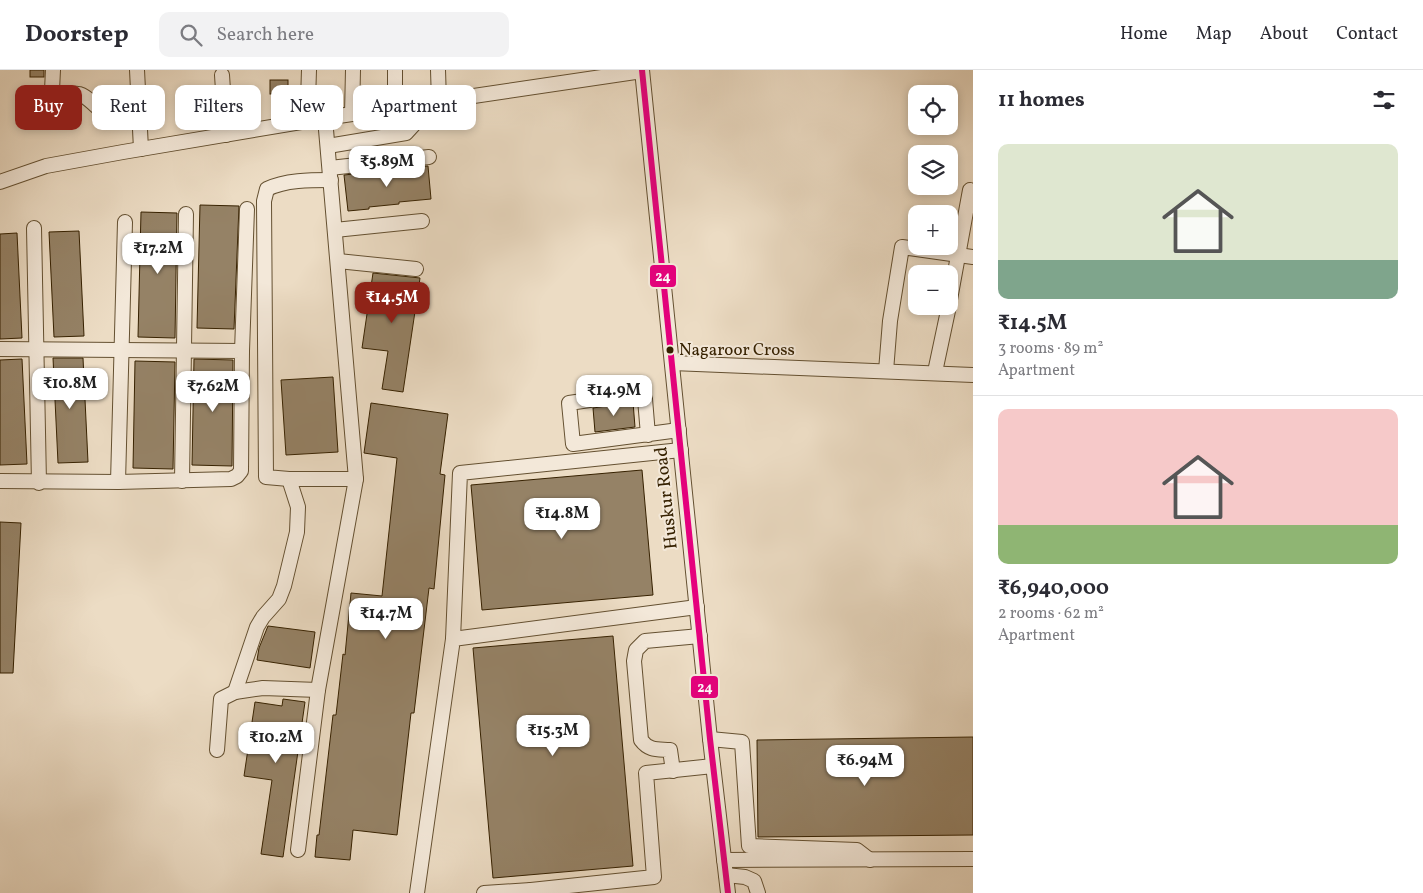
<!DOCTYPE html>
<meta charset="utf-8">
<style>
:root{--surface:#fff;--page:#f2f2f3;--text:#2b2b33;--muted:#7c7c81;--line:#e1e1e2;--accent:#8f2418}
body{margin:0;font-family:Vollkorn,serif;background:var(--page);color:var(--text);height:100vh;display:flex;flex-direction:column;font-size:19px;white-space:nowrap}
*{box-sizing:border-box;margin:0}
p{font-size:16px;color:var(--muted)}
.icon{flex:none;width:28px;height:28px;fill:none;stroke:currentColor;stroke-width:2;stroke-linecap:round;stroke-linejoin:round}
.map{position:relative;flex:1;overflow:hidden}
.side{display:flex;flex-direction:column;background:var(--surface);width:450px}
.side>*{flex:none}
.banner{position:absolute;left:15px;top:15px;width:475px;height:45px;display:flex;gap:10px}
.fabs{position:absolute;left:908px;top:15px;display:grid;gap:10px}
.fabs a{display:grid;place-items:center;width:50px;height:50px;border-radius:10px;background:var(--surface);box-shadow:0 2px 8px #0003;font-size:25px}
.price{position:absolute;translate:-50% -42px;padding:0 11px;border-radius:10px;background:#fff;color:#222;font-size:16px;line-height:32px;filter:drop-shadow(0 1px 2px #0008)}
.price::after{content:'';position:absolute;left:50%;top:30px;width:15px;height:11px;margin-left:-8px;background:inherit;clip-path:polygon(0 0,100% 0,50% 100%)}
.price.current{background:var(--accent);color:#fff}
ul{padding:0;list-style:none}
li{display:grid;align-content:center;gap:10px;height:265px;padding:0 25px}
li+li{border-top:1px solid var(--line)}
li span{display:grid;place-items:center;height:155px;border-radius:10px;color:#555}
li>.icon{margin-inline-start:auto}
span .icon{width:90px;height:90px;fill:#fffc;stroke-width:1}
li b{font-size:21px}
h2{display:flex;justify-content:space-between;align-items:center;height:60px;padding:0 25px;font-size:21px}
.tag{padding:0 18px;border-radius:10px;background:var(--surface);box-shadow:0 2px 8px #0003;font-size:18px;line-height:45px}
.tag.current{background:var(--accent);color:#fff}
header{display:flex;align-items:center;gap:30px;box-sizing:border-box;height:70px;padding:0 25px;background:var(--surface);border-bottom:1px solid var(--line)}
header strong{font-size:24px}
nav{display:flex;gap:28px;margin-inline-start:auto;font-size:18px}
.search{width:350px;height:45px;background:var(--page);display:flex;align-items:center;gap:12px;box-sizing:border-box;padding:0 18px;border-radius:10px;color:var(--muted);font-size:19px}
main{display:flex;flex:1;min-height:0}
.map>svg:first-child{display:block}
.building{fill:#958266;stroke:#362100}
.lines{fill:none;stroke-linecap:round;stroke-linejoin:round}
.minor-casing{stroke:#645031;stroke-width:16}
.minor{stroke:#f3e8d9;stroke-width:14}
.bus-1-casing{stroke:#f3e8d9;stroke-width:10}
.bus-1{stroke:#e5007d;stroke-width:6}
.bus-dot{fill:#362100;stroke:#f3e8d9;stroke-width:2}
.labels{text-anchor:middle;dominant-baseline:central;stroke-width:4;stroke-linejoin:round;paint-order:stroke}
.bus-label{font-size:17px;fill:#362100;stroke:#f3e8d9;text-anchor:start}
.street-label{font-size:18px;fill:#362100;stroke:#f3e8d9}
.line-badge{stroke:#f3e8d9;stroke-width:2}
.badge-label{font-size:14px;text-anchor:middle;font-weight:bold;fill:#fff}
</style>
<header>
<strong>Doorstep</strong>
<div class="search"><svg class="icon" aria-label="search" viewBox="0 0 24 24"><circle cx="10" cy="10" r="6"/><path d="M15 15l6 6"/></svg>Search here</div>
<nav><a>Home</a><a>Map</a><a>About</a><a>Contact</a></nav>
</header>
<main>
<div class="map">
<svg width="973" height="823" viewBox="0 0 973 823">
<rect width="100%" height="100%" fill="#ecdcc4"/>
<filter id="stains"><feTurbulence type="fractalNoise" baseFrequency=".004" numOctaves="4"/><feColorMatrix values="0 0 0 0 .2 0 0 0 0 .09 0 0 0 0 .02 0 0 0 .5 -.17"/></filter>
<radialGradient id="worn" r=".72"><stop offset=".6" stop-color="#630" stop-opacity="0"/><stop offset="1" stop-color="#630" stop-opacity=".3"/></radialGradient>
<g class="building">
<rect x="30" y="0" width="14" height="7"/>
<rect x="270" y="10" width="18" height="14"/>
<polygon points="428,96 431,129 399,132 399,134 369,137 369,139 348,141 344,105"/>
<polygon points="200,135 239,136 234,259 197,258"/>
<polygon points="141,142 177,143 175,268 138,267"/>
<polygon points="79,161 84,266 54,267 49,162"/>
<polygon points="17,163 22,268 0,269 0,164"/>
<polygon points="373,203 420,208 403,322 382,319 388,281 362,278"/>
<polygon points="53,288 83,288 88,392 58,393"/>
<polygon points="22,289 27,394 0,395 0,290"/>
<polygon points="194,289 233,290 232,396 192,395"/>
<polygon points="135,291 175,292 173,399 133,398"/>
<polygon points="333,307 338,382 286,385 281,310"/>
<polygon points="633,332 635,357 595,362 593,338"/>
<polygon points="371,333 448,344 440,404 445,405 434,519 429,518 414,643 411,643 397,765 353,760 350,790 315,787 317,765 319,765 333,645 336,645 343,584 345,585 351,523 382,526 397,388 364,383"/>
<polygon points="642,400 653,525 482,540 471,415"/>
<polygon points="0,452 21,453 13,603 0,603"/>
<polygon points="268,556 315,562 310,598 257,590 259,578"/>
<polygon points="613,566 633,796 493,808 473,578"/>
<polygon points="283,629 305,632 283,787 261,784 272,710 244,706 255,632 282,636"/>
<polygon points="973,667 973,765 758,767 757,670"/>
</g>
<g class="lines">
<g class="minor-casing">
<g id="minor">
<path d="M53 0 52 20C60 26 70 22 79 24 89 27 93 35 101 40 112 48 127 46 139 45"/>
<polyline points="137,0 141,79"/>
<polyline points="309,0 308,31 311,51"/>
<polyline points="395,0 395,38"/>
<polyline points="438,0 439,31"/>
<polyline points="642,0 710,669 728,823"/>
<polyline points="222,5 226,65"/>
<polyline points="352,44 353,0"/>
<polyline points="328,76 406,63 417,51 425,33"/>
<polyline points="330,98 429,87"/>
<polyline points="0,112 46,96 123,82 325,48"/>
<polyline points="34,158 39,413"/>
<polyline points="335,160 422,151"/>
<polyline points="338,191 416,199"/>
<polyline points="949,235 970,120"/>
<polyline points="0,279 242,281 241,401 237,406 231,409 118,412 0,411"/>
<polyline points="242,281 247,139"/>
<polyline points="672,293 973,305"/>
<polyline points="886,301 890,251 902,177 973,187"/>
<polyline points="935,302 949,236"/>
<polyline points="648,365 645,329 637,323 569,333 573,374 679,360"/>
<polyline points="356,409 325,48 642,1"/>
<polyline points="182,411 186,144"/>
<polyline points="118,412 125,152"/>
<polyline points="453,569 460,403 681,380"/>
<polyline points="235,622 257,557 263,547 279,529 284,516 297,462 298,437 289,409"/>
<polyline points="710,669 742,672 749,776 857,780 870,790"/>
<polyline points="217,680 221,629 235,622 263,618 318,620"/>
<path d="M673 701 670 680C658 679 649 681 641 670L634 591 636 580 645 571 700 566"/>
<path d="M298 780 318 620 356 409H289L266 407 264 131 267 119C285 110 310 110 331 110"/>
<polyline points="724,790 973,789"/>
<polyline points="726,805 745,807 754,811 758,823"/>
<polyline points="417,823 453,569 697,537"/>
<polyline points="484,823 531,820"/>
<polyline points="531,823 531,820 654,807 646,703 713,696"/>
</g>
</g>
<use href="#minor" class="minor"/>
<g class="bus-1-casing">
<polyline id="bus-1" points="642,0 710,669 728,823"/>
</g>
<use href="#bus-1" class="bus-1"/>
</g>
<circle class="bus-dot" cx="670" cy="280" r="4.5"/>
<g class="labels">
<g class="bus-label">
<text x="679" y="280">Nagaroor Cross</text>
</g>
<g class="street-label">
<text transform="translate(667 428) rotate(-96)">Huskur Road</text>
</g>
</g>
<g class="line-badge">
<rect x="649" y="194" width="28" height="24" rx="5" fill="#e5007d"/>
<rect x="690" y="605" width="29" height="24" rx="5" fill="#e5007d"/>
</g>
<g class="badge-label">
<text x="663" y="211">24</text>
<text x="705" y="622">24</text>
</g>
<rect width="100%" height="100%" filter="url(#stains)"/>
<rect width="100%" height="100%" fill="url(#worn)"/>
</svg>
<div class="fabs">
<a><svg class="icon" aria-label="locate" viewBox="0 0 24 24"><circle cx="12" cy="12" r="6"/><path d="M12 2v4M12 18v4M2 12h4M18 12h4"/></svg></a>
<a><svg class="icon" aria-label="layers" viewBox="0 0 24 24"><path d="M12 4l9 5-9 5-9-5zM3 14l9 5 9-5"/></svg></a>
<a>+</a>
<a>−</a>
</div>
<b class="price" style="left:387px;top:118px">₹5.89M</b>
<b class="price" style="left:158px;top:205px">₹17.2M</b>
<b class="price current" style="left:392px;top:254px">₹14.5M</b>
<b class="price" style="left:70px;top:340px">₹10.8M</b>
<b class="price" style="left:213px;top:343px">₹7.62M</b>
<b class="price" style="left:614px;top:347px">₹14.9M</b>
<b class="price" style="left:562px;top:470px">₹14.8M</b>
<b class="price" style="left:386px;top:570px">₹14.7M</b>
<b class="price" style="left:553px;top:687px">₹15.3M</b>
<b class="price" style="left:276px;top:694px">₹10.2M</b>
<b class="price" style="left:865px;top:717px">₹6.94M</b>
<div class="banner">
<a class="tag current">Buy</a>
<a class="tag">Rent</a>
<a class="tag">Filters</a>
<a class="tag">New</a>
<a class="tag">Apartment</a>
</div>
</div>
<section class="side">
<h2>11 homes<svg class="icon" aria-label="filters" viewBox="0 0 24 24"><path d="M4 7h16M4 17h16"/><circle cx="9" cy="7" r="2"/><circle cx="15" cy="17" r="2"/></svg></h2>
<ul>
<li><span style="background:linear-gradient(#dfe7d0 75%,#7fa58c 0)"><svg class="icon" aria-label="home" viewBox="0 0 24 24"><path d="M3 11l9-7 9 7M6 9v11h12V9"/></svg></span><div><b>₹14.5M</b><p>3 rooms · 89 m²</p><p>Apartment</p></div></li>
<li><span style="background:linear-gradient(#f6c9c9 75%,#8fb573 0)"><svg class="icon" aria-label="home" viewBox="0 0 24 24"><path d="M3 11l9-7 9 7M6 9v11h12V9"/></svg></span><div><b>₹6,940,000</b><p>2 rooms · 62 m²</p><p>Apartment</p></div></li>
</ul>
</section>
</main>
